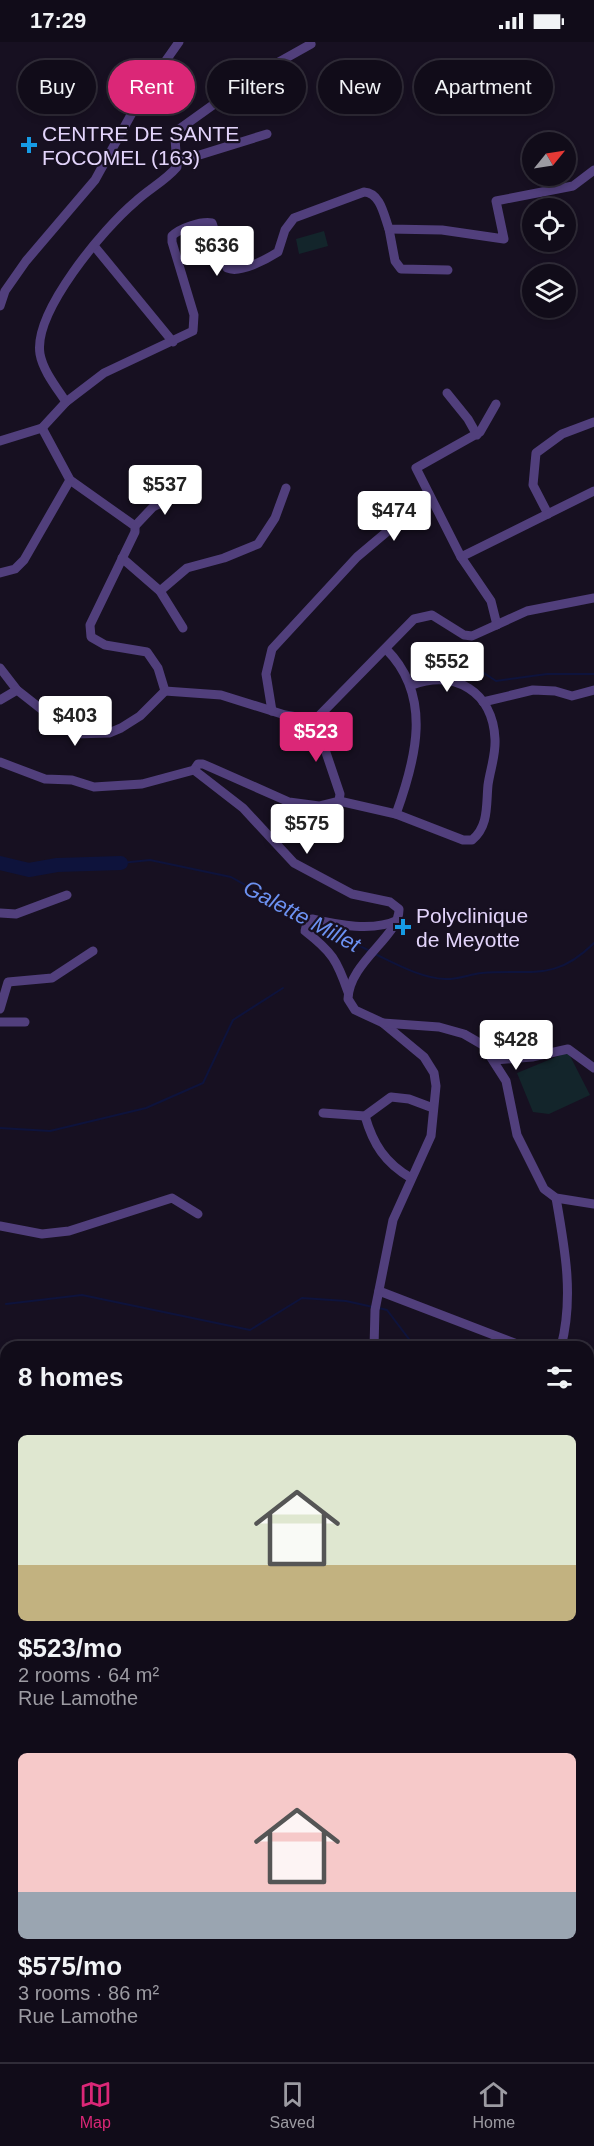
<!DOCTYPE html>
<meta charset="utf-8">
<style>
:root{--surface:#110c19;--page:#1e1a26;--text:#f1f3f6;--muted:#9c9ba2;--line:#302c38;--accent:#db2777}
body{margin:0;font-family:Helvetica,sans-serif;background:var(--page);color:var(--text);height:100vh;display:flex;flex-direction:column;font-size:22px;white-space:nowrap}
*{box-sizing:border-box;margin:0}
p{font-size:20px;color:var(--muted)}
.icon{flex:none;width:33px;height:33px;fill:none;stroke:currentColor;stroke-width:2;stroke-linecap:round;stroke-linejoin:round}
.map{position:relative;flex:1;overflow:hidden}
.details{position:absolute;left:0px;top:1299px;width:594px;height:722px;display:flex;flex-direction:column;background:var(--surface);border-radius:18px 18px 0 0;box-shadow:0 3px 9px #0003,0 0 0 2px var(--line)}
.details>*{flex:none}
.banner{position:absolute;left:18px;top:18px;width:558px;height:54px;display:flex;gap:12px}
.needle{width:39px;rotate:60deg}
.controls{position:absolute;left:522px;top:90px;display:grid;gap:12px}
.controls a{display:grid;place-items:center;width:54px;height:54px;border-radius:50%;background:var(--surface);box-shadow:0 3px 9px #0003,0 0 0 2px var(--line);font-size:30px}
.price{position:absolute;translate:-50% -51px;padding:0 14px;border-radius:6px;background:#fff;color:#222;font-size:20px;line-height:39px;filter:drop-shadow(0 2px 3px #0008)}
.price::after{content:'';position:absolute;left:50%;top:36px;width:18px;height:14px;margin-left:-9px;background:inherit;clip-path:polygon(0 0,100% 0,50% 100%)}
.price.current{background:var(--accent);color:#fff}
ul{padding:0;list-style:none}
li{display:grid;align-content:center;gap:12px;height:318px;padding:0 18px}
li span{display:grid;place-items:center;height:186px;border-radius:9px;color:#555}
li>.icon{margin-inline-start:auto}
span .icon{width:108px;height:108px;fill:#fffc;stroke-width:1}
li b{font-size:26px}
h2{display:flex;justify-content:space-between;align-items:center;height:72px;padding:0 18px;font-size:26px}
.tag{padding:0 21px;border-radius:27px;background:var(--surface);box-shadow:0 3px 9px #0003,0 0 0 2px var(--line);font-size:21px;line-height:54px}
.tag.current{background:var(--accent);color:#fff}
.status{display:flex;justify-content:space-between;align-items:center;height:42px;padding:0 30px;background:var(--surface);direction:ltr}
.status svg{height:16px;fill:currentColor}
.menu{display:flex;justify-content:space-around;align-items:center;height:84px;border-top:2px solid var(--line);background:var(--surface);font-size:16px;color:var(--muted)}
.menu a{display:grid;justify-items:center;gap:3px}
.menu .current{color:var(--accent)}
.map>svg:first-child{display:block}
.green{fill:#13252b}
.lines{fill:none;stroke-linecap:round;stroke-linejoin:round}
.stream{stroke:#0e133c;stroke-width:2}
.river{stroke:#0e133c;stroke-width:14}
.minor{stroke:#513f7c;stroke-width:9}
.poi-dot{fill:#169be5;stroke:#171021;stroke-width:2}
.labels{text-anchor:middle;dominant-baseline:central;stroke-width:4.5;stroke-linejoin:round;paint-order:stroke}
.poi-label{font-size:21px;fill:#e3d4fb;stroke:#171021;text-anchor:start}
.water-label{font-size:22px;font-style:italic;fill:#6c91f1;stroke:#171021}
</style>
<div class="status"><b>17:29</b><svg viewBox="0 0 49 12"><path d="M0 12V9h3v3zM5 12V6h3v6zM10 12V3h3v9zM15 12V0h3v12zM26 1h20v11H26zM47 4h2v5h-2z"/></svg></div>
<div class="map">
<svg width="594" height="2020" viewBox="0 0 594 2020">
<rect width="100%" height="100%" fill="#171021"/>
<g class="green">
<polygon points="324,189 328,204 299,212 296,197"/>
<polygon points="568,1010 590,1053 549,1072 533,1070 517,1031"/>
</g>
<g class="lines">
<g class="stream">
<polyline points="461,616 496,639 547,632 594,632"/>
<polyline points="121,821 150,818 231,835 306,877"/>
<polyline points="314,882 370,909"/>
<path d="M375 912C396 922 421 936 445 937 457 938 470 932 482 931 531 927 555 940 594 901"/>
<polyline points="0,1086 50,1089 146,1066 203,1041 233,978 283,946"/>
<polyline points="6,1262 82,1253 250,1288 302,1256 346,1259 373,1265"/>
<polyline points="379,1266 387,1268 415,1305"/>
<polyline points="592,1319 594,1309"/>
<polyline points="588,1919 594,1912"/>
</g>
<polyline class="river" points="0,821 29,828 57,823 121,821"/>
<g class="minor">
<polyline points="177,120 267,92"/>
<polyline points="389,187 395,219 401,227 448,228"/>
<polyline points="95,205 173,300"/>
<polyline points="0,264 5,249 26,219 95,138 143,51 179,0"/>
<polyline points="447,351 468,377 477,393"/>
<path d="M66 360C57 346 43 329 40 312 33 270 104 186 135 160 149 147 165 139 177 125L175 96 178 88 252 35 311 2 310 0"/>
<polyline points="496,362 480,390 416,426 461,515 491,559 497,583"/>
<polyline points="42,386 70,438 135,484 135,490 90,583 91,595 105,603 147,610 158,626 165,649 221,653 285,673 315,678"/>
<path d="M0 399 42 386 66 360 104 331 193 289 194 273 172 200V194C180 186 201 179 212 181L227 226C240 232 267 217 278 210L285 188 294 176 364 150C381 151 384 174 389 187L442 188 504 197 496 159 573 144 594 128"/>
<polyline points="548,472 533,443 536,411 562,392 594,380"/>
<polyline points="135,484 153,465 185,449"/>
<polyline points="461,515 594,449"/>
<polyline points="122,516 160,549 183,586"/>
<polyline points="0,531 15,527 24,518 70,438"/>
<polyline points="160,549 187,526 224,516 258,502 275,476 286,446"/>
<path d="M386 607C433 654 416 717 396 772"/>
<polyline points="0,626 17,648 73,692 109,691 121,686 140,674 165,649"/>
<polyline points="0,658 17,648"/>
<polyline points="483,660 533,648 555,649 572,654 594,648"/>
<polyline points="272,669 266,632 272,607 357,515 415,466"/>
<polyline points="315,678 414,577 432,573 464,593 472,594 527,569 594,556"/>
<polyline points="315,678 340,752 339,759"/>
<path d="M0 720 45 737 72 738 94 745 142 742 194 728 198 722H203L289 760 319 764 339 759 396 772 463 798H472C489 784 486 763 488 743 490 728 496 713 495 697 493 650 455 627 412 643"/>
<path d="M194 728 243 766 294 821 352 852 390 860 399 867C400 894 349 920 348 957L355 968 383 981 424 1015 434 1031 436 1044 431 1094 393 1178 375 1268 374 1305"/>
<polyline points="0,871 16,872 67,853"/>
<path d="M348 950C337 918 332 910 305 889L307 881 312 877C338 883 373 890 398 878"/>
<polyline points="0,967 8,940 52,936 93,909"/>
<polyline points="0,980 25,980"/>
<polyline points="383,981 439,985 464,992 483,1003 506,1039 517,1093 544,1147 556,1156 594,1162"/>
<polyline points="494,1018 532,1015 568,1007 594,1026"/>
<polyline points="323,1071 365,1074 391,1055 409,1057 433,1066"/>
<path d="M365 1074C373 1102 385 1121 411 1136"/>
<path d="M556 1156C565 1207 574 1255 561 1305"/>
<polyline points="0,1184 42,1192 69,1189 172,1156 198,1172"/>
<polyline points="379,1249 525,1305"/>
<polyline points="588,1322 590,1322"/>
<polyline points="588,1415 594,1413"/>
<polyline points="588,1545 594,1544"/>
<polyline points="0,1633 6,1640"/>
<polyline points="0,1679 6,1677"/>
<polyline points="0,1748 6,1753"/>
<polyline points="588,1829 594,1830"/>
<polyline points="72,2014 77,2020"/>
<polyline points="527,2014 544,2020"/>
<polyline points="433,2020 435,2014"/>
</g>
</g>
<g class="poi-dot">
<path d="M26 94h6v6h6v6h-6v6h-6v-6h-6v-6h6z"/>
<path d="M400 876h6v6h6v6h-6v6h-6v-6h-6v-6h6z"/>
</g>
<g class="labels">
<g class="poi-label">
<text x="42" y="91">CENTRE DE SANTE<tspan x="42" dy="24">FOCOMEL (163)</tspan></text>
<text x="416" y="873">Polyclinique<tspan x="416" dy="24">de Meyotte</tspan></text>
</g>
<g class="water-label">
<text transform="translate(302 874) rotate(28)">Galette Millet</text>
</g>
</g>
</svg>
<div class="controls">
<a><svg class="needle" viewBox="-14 -14 28 28"><path d="M0-13l5 13h-10z" fill="#e53935"/><path d="M0 13l5-13h-10z" fill="#9c9ba2"/></svg></a>
<a><svg class="icon" aria-label="locate" viewBox="0 0 24 24"><circle cx="12" cy="12" r="6"/><path d="M12 2v4M12 18v4M2 12h4M18 12h4"/></svg></a>
<a><svg class="icon" aria-label="layers" viewBox="0 0 24 24"><path d="M12 4l9 5-9 5-9-5zM3 14l9 5 9-5"/></svg></a>
</div>
<b class="price" style="left:217px;top:235px">$636</b>
<b class="price" style="left:165px;top:474px">$537</b>
<b class="price" style="left:394px;top:500px">$474</b>
<b class="price" style="left:447px;top:651px">$552</b>
<b class="price" style="left:75px;top:705px">$403</b>
<b class="price current" style="left:316px;top:721px">$523</b>
<b class="price" style="left:307px;top:813px">$575</b>
<b class="price" style="left:516px;top:1029px">$428</b>
<div class="banner">
<a class="tag">Buy</a>
<a class="tag current">Rent</a>
<a class="tag">Filters</a>
<a class="tag">New</a>
<a class="tag">Apartment</a>
</div>
<section class="details">
<h2>8 homes<svg class="icon" aria-label="filters" viewBox="0 0 24 24"><path d="M4 7h16M4 17h16"/><circle cx="9" cy="7" r="2"/><circle cx="15" cy="17" r="2"/></svg></h2>
<ul>
<li><span style="background:linear-gradient(#dfe7d0 70%,#c2b280 0)"><svg class="icon" aria-label="home" viewBox="0 0 24 24"><path d="M3 11l9-7 9 7M6 9v11h12V9"/></svg></span><div><b>$523/mo</b><p>2 rooms · 64 m²</p><p>Rue Lamothe</p></div></li>
<li><span style="background:linear-gradient(#f6c9c9 75%,#9aa5b1 0)"><svg class="icon" aria-label="home" viewBox="0 0 24 24"><path d="M3 11l9-7 9 7M6 9v11h12V9"/></svg></span><div><b>$575/mo</b><p>3 rooms · 86 m²</p><p>Rue Lamothe</p></div></li>
</ul>
</section>
</div>
<nav class="menu">
<a class="current"><svg class="icon" aria-label="map" viewBox="0 0 24 24"><path d="M3 6l6-2 6 2 6-2v14l-6 2-6-2-6 2zM9 4v14M15 6v14"/></svg>Map</a>
<a><svg class="icon" aria-label="saved" viewBox="0 0 24 24"><path d="M7 4h10v16l-5-4-5 4z"/></svg>Saved</a>
<a><svg class="icon" aria-label="home" viewBox="0 0 24 24"><path d="M3 11l9-7 9 7M6 9v11h12V9"/></svg>Home</a>
</nav>
